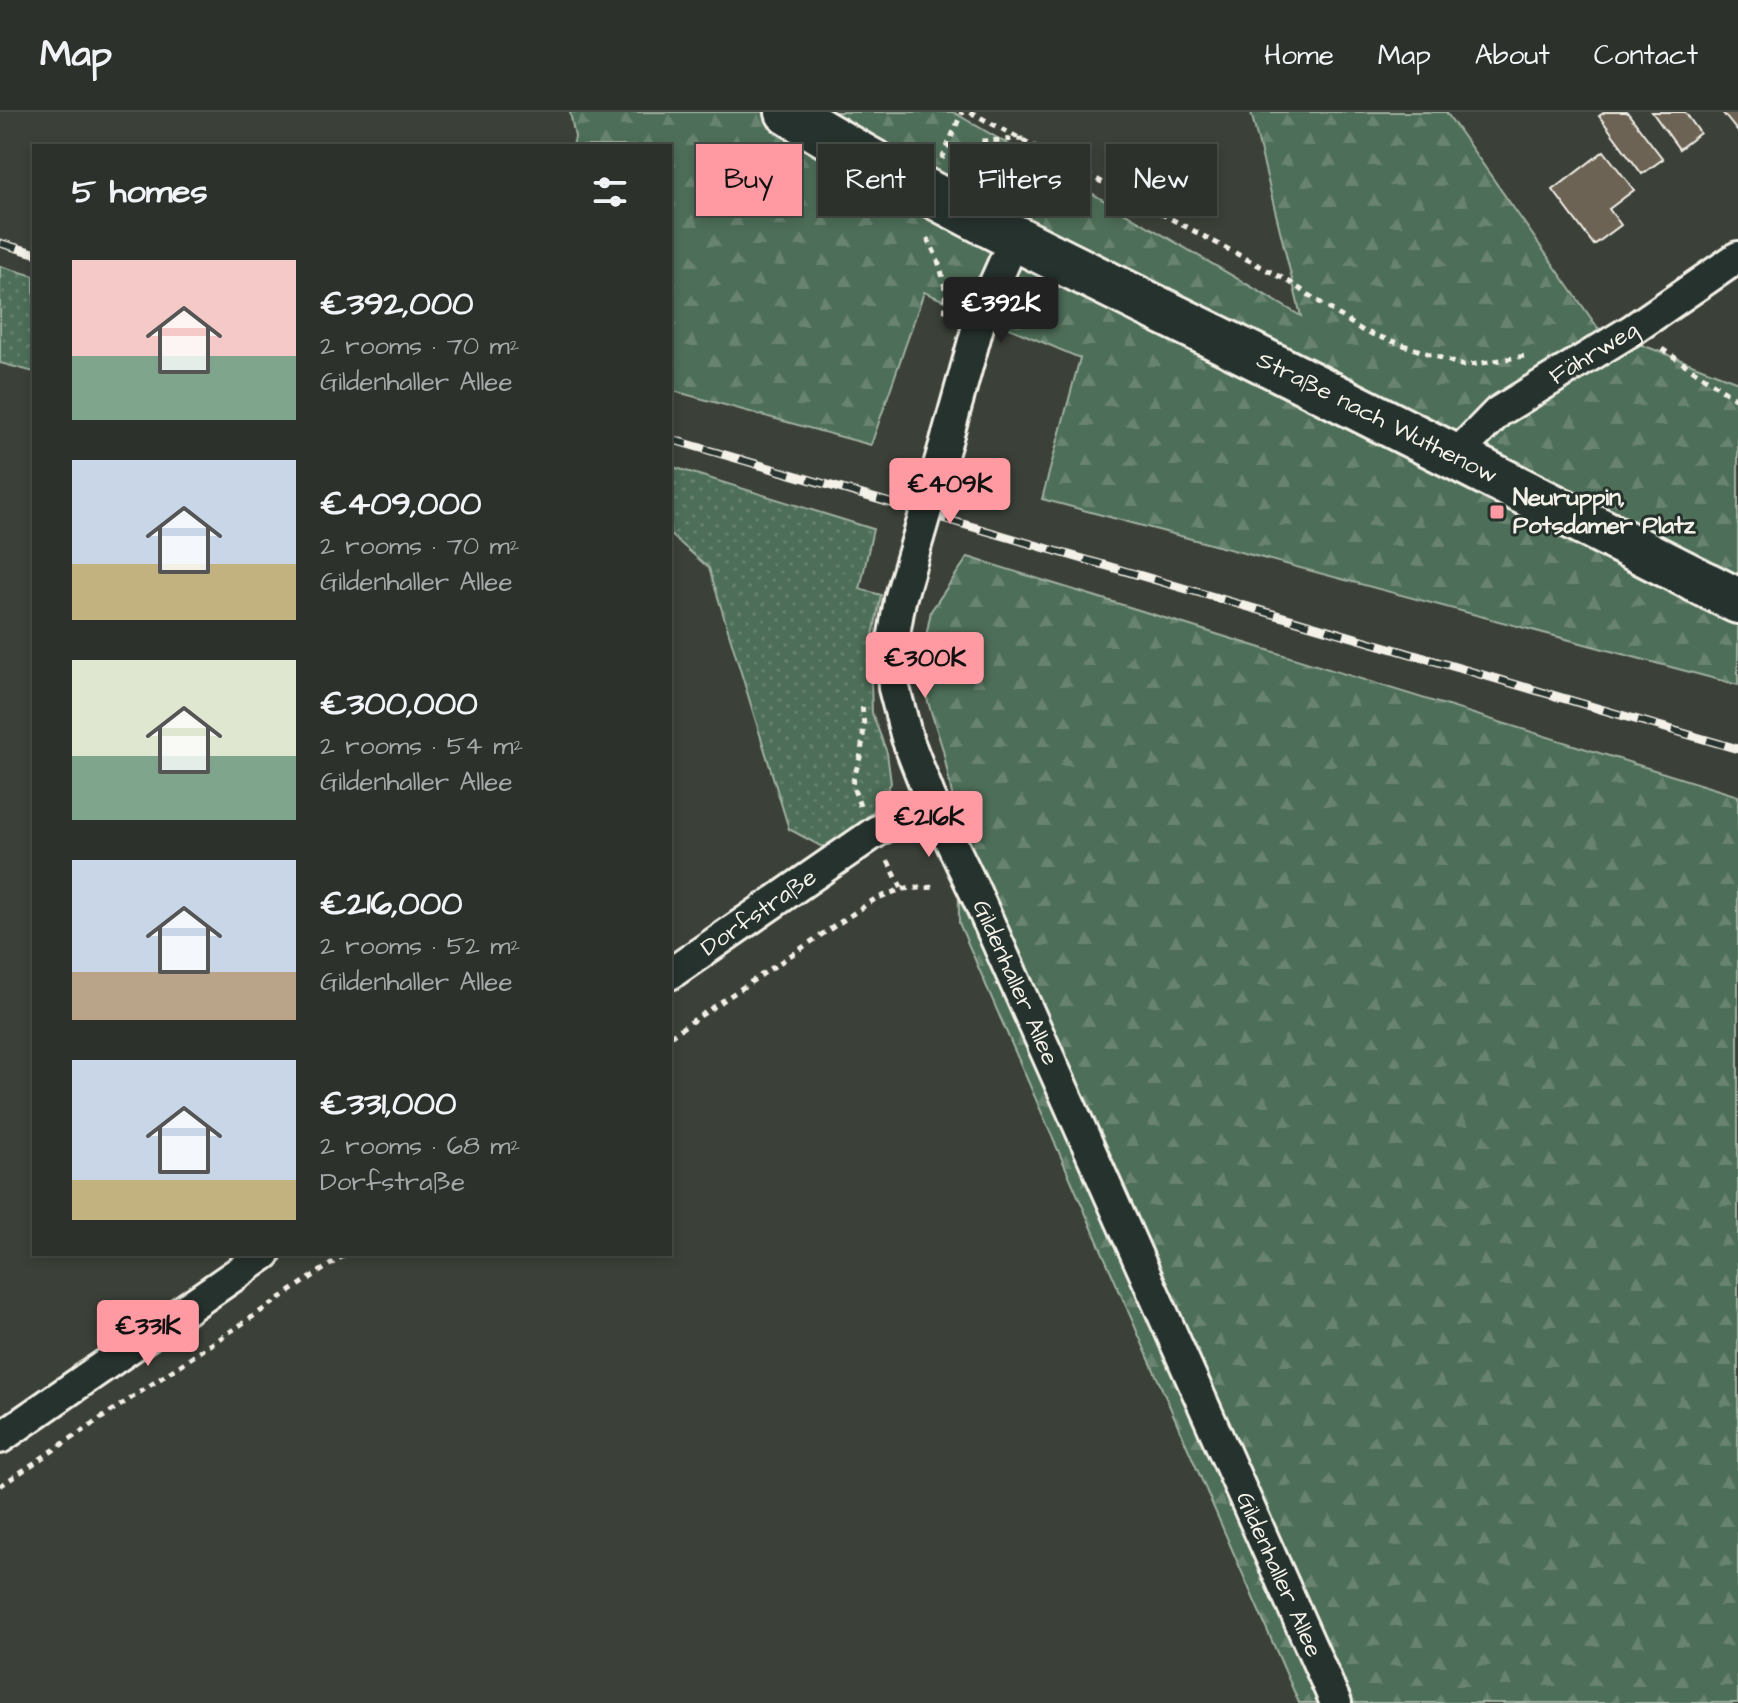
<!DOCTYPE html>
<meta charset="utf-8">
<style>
:root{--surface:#2c312b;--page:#383d37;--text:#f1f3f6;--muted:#a6a9a9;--line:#484c47;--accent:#ff9aa2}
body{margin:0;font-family:"Architects Daughter",sans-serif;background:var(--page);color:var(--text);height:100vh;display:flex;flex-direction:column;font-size:30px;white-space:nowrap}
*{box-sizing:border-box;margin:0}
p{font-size:26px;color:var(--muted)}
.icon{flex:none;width:44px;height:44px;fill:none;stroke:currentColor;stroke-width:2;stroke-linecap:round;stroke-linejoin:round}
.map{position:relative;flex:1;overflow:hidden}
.details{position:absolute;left:32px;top:32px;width:640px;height:1112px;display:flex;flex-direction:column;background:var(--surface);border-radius:0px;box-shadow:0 4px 12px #0003,0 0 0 2px var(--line)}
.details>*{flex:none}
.guide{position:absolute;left:696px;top:32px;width:760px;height:72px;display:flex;gap:16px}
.price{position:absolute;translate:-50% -68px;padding:0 18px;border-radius:8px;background:var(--accent);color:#111;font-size:26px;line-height:52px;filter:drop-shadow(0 2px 4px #0008)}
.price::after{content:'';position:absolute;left:50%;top:48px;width:24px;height:18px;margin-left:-12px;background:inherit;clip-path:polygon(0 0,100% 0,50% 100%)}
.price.active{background:#222;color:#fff}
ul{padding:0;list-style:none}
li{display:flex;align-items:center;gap:24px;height:200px;padding:0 40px}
li span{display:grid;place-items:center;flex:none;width:224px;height:160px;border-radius:0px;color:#555}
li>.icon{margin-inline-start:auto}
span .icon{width:96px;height:96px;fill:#fffc;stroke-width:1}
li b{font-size:34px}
h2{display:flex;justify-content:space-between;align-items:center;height:96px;padding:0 40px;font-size:34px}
.tag{padding:0 28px;border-radius:0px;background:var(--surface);box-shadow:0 4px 12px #0003,0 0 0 2px var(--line);font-size:28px;line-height:72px}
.tag.active{background:var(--accent);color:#111}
header{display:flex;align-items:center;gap:48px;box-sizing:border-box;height:112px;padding:0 40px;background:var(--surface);border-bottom:2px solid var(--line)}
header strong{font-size:38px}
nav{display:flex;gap:44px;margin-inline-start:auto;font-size:28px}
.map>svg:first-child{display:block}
.grass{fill:url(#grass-dots);stroke:#a0b0a0;stroke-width:2}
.forest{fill:url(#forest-firs);stroke:#a0b0a0;stroke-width:2}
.building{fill:#6c6354;stroke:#f4f1e8;stroke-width:2}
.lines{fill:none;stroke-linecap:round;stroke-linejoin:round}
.minor-casing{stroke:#f4f1e8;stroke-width:36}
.secondary-casing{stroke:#f4f1e8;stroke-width:50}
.path{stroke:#f4f1e8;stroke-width:5;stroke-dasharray:6 6;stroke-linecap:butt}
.minor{stroke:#26332d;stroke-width:30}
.secondary{stroke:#26332d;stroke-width:44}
.rail-casing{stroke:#f4f1e8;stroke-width:9}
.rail{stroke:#26332d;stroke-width:6;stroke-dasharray:18;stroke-linecap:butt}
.minor-bridge-casing{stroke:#f4f1e8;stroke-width:36;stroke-linecap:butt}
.minor-bridge{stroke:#26332d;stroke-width:30}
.poi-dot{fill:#ff9aa2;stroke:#26332d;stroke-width:3}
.labels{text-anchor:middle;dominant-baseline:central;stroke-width:6;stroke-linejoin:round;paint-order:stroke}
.street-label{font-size:24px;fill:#f4f1e8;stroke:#26332d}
.poi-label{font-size:24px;font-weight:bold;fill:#f4f1e8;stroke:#26332d;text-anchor:start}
</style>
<header>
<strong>Map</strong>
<nav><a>Home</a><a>Map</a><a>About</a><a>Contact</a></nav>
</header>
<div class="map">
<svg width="1738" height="1591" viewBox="0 0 1738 1591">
<defs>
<pattern id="grass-dots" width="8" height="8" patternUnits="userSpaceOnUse" patternTransform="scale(2)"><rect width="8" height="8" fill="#4d6e58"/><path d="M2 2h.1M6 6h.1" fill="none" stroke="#678370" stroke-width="1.8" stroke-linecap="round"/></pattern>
<pattern id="forest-firs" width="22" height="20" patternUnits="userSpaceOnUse" patternTransform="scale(2)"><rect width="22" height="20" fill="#4d6e58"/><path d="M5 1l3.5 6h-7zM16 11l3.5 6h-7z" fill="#678370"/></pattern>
</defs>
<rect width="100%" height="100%" fill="#3b4139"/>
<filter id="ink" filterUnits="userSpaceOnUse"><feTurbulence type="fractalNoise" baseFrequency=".0125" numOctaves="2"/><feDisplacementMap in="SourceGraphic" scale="16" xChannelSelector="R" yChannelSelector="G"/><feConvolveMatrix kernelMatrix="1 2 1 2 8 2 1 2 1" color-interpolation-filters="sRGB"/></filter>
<g filter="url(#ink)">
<g class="grass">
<polygon points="0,154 34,164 34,260 0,251"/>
<polygon points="670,354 873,417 860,477 881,483 870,539 872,601 887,641 891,671 877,696 828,738 789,717 709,456 670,422"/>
</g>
<g class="forest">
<polygon points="570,0 953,0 1301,204 1251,0 1446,0 1598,216 1738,270 1738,573 1042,387 1080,246 924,180 871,333 670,278 670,34 573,34 575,25"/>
<polygon points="968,445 1738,684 1738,1591 1299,1591 959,811 958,712 943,638 919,561 931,499"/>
</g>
<g class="building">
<polygon points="1605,0 1627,0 1663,47 1642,62 1599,4"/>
<polygon points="1652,0 1685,0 1700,21 1679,37"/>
<polygon points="1722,0 1738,0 1738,20"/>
<polygon points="1604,39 1634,78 1609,97 1621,113 1594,133 1553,78"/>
</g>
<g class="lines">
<g class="minor-casing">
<g id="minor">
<polyline points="947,326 982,200 1015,126"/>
<path id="s1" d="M1455 344 1498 300 1632 218 1738 145"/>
<path id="s2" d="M900 488 892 534 894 576 907 626 931 688 976 782 1336 1591"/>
<path id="s3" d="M670 862 874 721 931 688"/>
<polyline points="0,1326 265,1142"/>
</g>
</g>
<g class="secondary-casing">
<g id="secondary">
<path id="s4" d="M788 0C927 86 1075 156 1221 228 1394 313 1566 401 1738 489"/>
</g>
</g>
<g class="path">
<polyline points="970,0 1288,169 1363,219 1464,254 1525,244"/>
<polyline points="942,47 962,0"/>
<polyline points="953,51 981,29 1024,27"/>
<path d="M927 126C941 150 948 176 945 204"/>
<polyline points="1662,237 1738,288"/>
<polyline points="860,694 852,672 861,642 864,615 862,591"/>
<polyline points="888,749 902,777"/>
<polyline points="670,924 875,787 902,777 937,775"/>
<polyline points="0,1374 346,1142"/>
</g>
<use href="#minor" class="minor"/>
<use href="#secondary" class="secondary"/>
<g class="rail-casing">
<g id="rail">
<polyline points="0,131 34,141"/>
<polyline points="670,327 1738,637"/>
</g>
</g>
<use href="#rail" class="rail"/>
<g class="minor-bridge-casing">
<polyline id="minor-bridge" points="900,488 947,326"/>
</g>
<use href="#minor-bridge" class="minor-bridge"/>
</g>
</g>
<rect class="poi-dot" x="1489" y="392" width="16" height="16" rx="4"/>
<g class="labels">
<g class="street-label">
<text stroke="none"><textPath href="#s1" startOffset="174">Fährweg</textPath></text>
<text stroke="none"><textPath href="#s4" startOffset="664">Straße nach Wuthenow</textPath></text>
<text stroke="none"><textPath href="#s3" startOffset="108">Dorfstraße</textPath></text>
<text stroke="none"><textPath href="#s2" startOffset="408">Gildenhaller Allee</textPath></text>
<text stroke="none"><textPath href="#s2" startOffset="1056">Gildenhaller Allee</textPath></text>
</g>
<g class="poi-label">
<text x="1513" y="386">Neuruppin,<tspan x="1513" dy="28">Potsdamer Platz</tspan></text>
</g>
</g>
</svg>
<b class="price active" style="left:1001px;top:233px">€392K</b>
<b class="price" style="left:950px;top:414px">€409K</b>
<b class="price" style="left:925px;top:588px">€300K</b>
<b class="price" style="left:929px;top:747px">€216K</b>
<b class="price" style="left:148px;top:1256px">€331K</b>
<div class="guide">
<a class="tag active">Buy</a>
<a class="tag">Rent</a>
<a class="tag">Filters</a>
<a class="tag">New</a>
</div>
<section class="details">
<h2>5 homes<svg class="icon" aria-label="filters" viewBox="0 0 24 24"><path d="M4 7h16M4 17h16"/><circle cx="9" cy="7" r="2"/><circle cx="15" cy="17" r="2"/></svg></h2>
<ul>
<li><span style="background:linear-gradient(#f6c9c9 60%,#7fa58c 0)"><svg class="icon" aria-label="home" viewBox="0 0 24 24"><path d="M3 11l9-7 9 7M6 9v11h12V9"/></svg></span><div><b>€392,000</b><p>2 rooms · 70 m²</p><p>Gildenhaller Allee</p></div></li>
<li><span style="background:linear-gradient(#c9d6e8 65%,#c2b280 0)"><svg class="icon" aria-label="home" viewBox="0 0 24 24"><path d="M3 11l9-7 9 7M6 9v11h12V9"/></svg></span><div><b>€409,000</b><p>2 rooms · 70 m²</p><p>Gildenhaller Allee</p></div></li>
<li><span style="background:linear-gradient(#dfe7d0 60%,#7fa58c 0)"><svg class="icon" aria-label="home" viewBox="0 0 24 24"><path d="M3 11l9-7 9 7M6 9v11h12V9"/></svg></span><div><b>€300,000</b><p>2 rooms · 54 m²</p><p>Gildenhaller Allee</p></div></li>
<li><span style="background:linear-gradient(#c9d6e8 70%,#b9a48a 0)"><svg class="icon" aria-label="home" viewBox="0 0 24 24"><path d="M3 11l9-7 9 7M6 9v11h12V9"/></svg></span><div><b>€216,000</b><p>2 rooms · 52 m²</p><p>Gildenhaller Allee</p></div></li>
<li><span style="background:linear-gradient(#c9d6e8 75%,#c2b280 0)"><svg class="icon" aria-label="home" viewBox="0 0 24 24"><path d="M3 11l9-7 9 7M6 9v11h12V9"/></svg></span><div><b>€331,000</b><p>2 rooms · 68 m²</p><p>Dorfstraße</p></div></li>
</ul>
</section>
</div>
